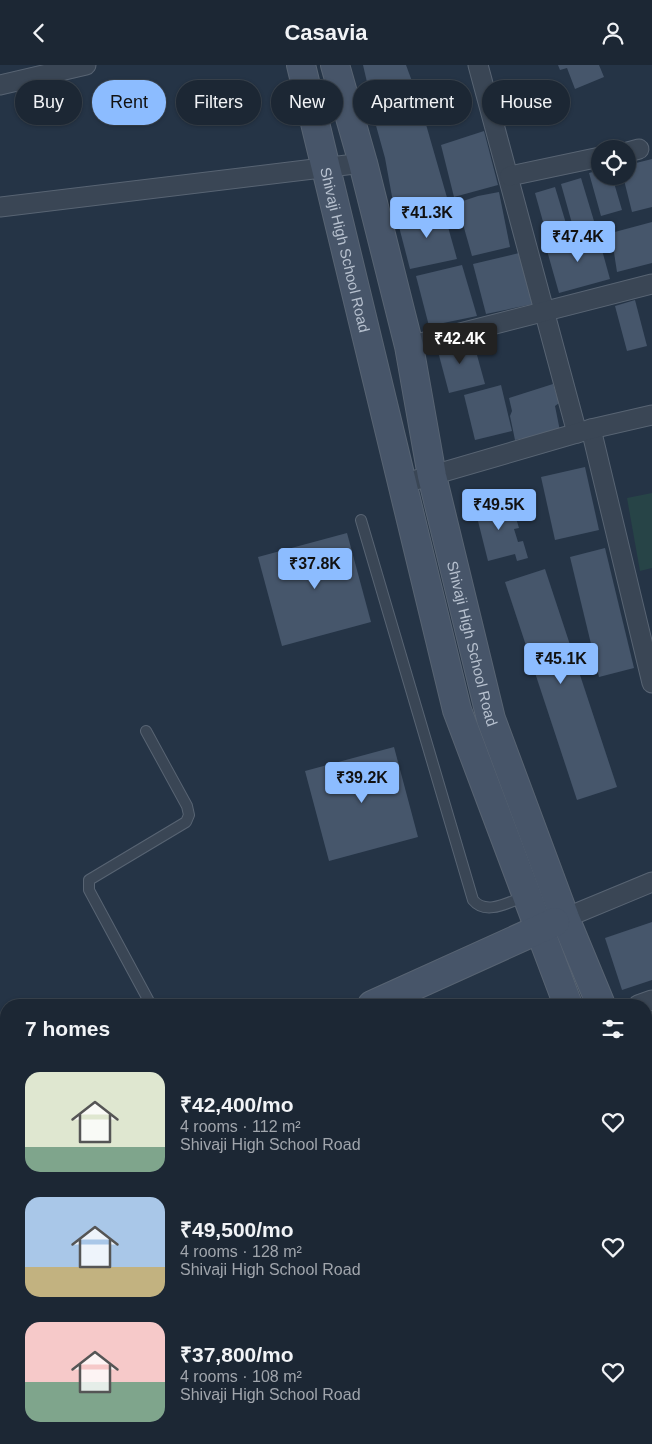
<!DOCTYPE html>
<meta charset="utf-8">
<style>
:root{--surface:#1c2734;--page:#293340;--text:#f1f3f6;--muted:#a0a5ac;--line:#3a444f;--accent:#8cbcff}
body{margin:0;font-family:Helvetica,sans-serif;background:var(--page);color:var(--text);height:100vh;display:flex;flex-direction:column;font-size:19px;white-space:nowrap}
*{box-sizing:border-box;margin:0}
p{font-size:16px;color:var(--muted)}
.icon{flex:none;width:28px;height:28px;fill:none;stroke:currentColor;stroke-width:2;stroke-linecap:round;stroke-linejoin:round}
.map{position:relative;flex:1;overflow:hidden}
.panel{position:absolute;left:0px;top:934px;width:652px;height:446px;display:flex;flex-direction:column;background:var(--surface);border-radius:20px 20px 0 0;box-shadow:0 1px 4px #0004,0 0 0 1px var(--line)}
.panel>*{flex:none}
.top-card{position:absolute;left:15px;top:15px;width:622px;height:45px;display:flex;gap:10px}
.fabs{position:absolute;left:591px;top:75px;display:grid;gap:10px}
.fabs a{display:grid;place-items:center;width:45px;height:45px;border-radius:50%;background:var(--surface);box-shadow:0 1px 4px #0004,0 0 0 1px var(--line);font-size:25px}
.price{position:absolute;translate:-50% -42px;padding:0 11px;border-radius:5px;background:var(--accent);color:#111;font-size:16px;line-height:32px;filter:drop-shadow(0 1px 2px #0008)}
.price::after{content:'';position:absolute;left:50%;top:30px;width:15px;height:11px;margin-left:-8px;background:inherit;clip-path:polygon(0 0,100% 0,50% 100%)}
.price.on{background:#222;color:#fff}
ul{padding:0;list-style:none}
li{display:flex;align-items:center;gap:15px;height:125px;padding:0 25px}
li span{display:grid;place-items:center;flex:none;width:140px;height:100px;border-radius:15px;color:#555}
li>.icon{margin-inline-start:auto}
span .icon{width:60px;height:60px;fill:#fffc;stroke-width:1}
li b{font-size:21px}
h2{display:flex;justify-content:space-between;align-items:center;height:60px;padding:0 25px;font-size:21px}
.pill{padding:0 18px;border-radius:22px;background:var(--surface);box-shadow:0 1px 4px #0004,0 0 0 1px var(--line);font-size:18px;line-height:45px}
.pill.on{background:var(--accent);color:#111}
header{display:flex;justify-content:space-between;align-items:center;height:65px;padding:0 25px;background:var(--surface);font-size:22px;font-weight:800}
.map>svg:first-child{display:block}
.green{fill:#274447}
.building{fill:#46566b}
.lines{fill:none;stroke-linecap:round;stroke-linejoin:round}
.lane-casing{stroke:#586473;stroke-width:12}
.street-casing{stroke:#586473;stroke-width:21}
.secondary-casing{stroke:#586473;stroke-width:30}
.lane{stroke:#3a4655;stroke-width:10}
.street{stroke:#3a4655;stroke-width:19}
.secondary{stroke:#475569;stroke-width:28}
.labels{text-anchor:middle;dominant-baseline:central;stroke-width:5;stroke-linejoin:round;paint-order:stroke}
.street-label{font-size:15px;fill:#b7c1cf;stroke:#1e2b3b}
</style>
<header><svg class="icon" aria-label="back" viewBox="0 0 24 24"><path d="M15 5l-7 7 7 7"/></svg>Casavia<svg class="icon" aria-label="person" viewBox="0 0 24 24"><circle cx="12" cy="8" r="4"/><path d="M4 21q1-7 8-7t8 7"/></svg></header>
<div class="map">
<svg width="652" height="1379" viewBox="0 0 652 1379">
<rect width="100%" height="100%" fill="#253446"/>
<polygon class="green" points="652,428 652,503 640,506 627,433"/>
<g class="building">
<polygon points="363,0 406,0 413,19 370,30"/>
<polygon points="558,0 599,0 604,12 575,24 567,3 560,5"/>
<polygon points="421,42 448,136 395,148 385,93 375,57"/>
<polygon points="484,66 498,120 454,132 441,80"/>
<polygon points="652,94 652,142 632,147 623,111 628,111 628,100"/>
<polygon points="600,105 600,111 612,111 622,145 601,151 589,108"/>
<polygon points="581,113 594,156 573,162 561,119"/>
<polygon points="555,122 568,165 547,171 535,128"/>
<polygon points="499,127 510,182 472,191 457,138 478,131"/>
<polygon points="443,144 457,194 410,204 397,154"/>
<polygon points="652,157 652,198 617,207 611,168"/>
<polygon points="597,167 610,214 559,228 546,182"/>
<polygon points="519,188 533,239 486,249 473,199"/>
<polygon points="462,200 477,251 429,261 416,211"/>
<polygon points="635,235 647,281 627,286 615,241"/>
<polygon points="472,272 485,319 449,328 436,279"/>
<polygon points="553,319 559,338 555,341 560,366 515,375 510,351 512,346 509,333"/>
<polygon points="501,320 512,366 475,375 464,330"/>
<polygon points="585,402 599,465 555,475 541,412"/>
<polygon points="502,433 512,451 515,450 519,463 514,464 518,477 523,476 528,493 517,496 515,489 488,496 474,440"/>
<polygon points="347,468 371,557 282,581 258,492"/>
<polygon points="605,483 634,603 599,612 570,492"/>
<polygon points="545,504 617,722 577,735 505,517"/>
<polygon points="394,682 418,772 329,796 305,706"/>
<polygon points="652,857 652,915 622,925 605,873"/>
<polygon points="652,1256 652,1338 648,1339 646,1333 646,1258"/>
<polygon points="449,1374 487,1374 488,1379 451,1379"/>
<polygon points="497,1374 522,1374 522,1375 498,1379"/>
</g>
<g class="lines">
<g class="lane-casing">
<g id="lane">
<path d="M361 455 473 835C486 851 509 837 526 831"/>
<polyline points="146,666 187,741 189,750 186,757 89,815 89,825 151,940"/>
</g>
</g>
<g class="street-casing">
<g id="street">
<polyline points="478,0 577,368"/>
<polyline points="0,20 86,0"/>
<polyline points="628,87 639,84"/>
<polyline points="510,111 600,92"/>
<polyline points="0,142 363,98"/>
<polyline points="409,281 652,219"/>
<polyline points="591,364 652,618"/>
<polyline points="402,419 591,364 652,350"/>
<polyline points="565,853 652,817"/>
<polyline points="638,940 652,935"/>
<polyline points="646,1027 652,1025"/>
<polyline points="0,1181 6,1195"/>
<polyline points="646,1363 652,1361"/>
<polyline points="57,1374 59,1379"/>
<polyline points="373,1374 375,1379"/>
<polyline points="557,1374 559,1379"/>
<polyline points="524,1379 544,1374"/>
<polyline points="601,1379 616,1374"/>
</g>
</g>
<g class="secondary-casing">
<g id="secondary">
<path id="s1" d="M301 0 457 645 568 940"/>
<path id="s2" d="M335 0 363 98 409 281 432 411 491 654 565 853 601 940"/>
<polyline points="372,940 555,857"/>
<polyline points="646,1052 652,1067"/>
<polyline points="0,1113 6,1110"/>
<polyline points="646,1145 652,1160"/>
</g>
</g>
<use href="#lane" class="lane"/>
<use href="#street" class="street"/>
<use href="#secondary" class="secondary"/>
</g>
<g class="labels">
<g class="street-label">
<text stroke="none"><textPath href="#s1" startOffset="190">Shivaji High School Road</textPath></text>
<text stroke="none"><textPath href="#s2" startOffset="595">Shivaji High School Road</textPath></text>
</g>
</g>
</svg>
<div class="fabs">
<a><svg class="icon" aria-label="locate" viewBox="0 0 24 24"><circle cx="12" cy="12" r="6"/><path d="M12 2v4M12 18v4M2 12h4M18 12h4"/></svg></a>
</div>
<b class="price" style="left:427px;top:174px">₹41.3K</b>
<b class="price" style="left:578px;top:198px">₹47.4K</b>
<b class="price on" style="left:460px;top:300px">₹42.4K</b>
<b class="price" style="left:499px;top:466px">₹49.5K</b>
<b class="price" style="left:315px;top:525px">₹37.8K</b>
<b class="price" style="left:561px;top:620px">₹45.1K</b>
<b class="price" style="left:362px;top:739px">₹39.2K</b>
<div class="top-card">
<a class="pill">Buy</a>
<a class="pill on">Rent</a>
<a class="pill">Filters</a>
<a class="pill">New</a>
<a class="pill">Apartment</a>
<a class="pill">House</a>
</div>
<section class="panel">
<h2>7 homes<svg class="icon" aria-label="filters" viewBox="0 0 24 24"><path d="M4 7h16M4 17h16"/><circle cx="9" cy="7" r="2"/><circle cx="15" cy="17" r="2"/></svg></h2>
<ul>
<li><span style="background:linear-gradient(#dfe7d0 75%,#7fa58c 0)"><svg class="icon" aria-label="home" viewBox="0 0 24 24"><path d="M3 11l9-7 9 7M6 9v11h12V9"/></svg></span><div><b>₹42,400/mo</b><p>4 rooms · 112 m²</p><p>Shivaji High School Road</p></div><svg class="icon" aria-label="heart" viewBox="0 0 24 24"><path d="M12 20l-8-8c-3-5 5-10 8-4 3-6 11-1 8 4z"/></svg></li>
<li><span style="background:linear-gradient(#a9c7e8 70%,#c2b280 0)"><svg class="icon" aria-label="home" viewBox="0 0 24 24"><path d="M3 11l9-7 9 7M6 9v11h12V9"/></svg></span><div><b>₹49,500/mo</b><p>4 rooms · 128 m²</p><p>Shivaji High School Road</p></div><svg class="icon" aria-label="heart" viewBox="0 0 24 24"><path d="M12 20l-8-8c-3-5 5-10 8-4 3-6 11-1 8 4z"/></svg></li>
<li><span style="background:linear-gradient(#f6c9c9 60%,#7fa58c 0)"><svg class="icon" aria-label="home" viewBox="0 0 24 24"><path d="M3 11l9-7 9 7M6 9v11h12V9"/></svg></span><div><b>₹37,800/mo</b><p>4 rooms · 108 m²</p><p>Shivaji High School Road</p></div><svg class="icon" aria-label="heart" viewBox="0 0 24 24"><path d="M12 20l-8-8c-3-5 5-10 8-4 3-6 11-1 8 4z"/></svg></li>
</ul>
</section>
</div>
